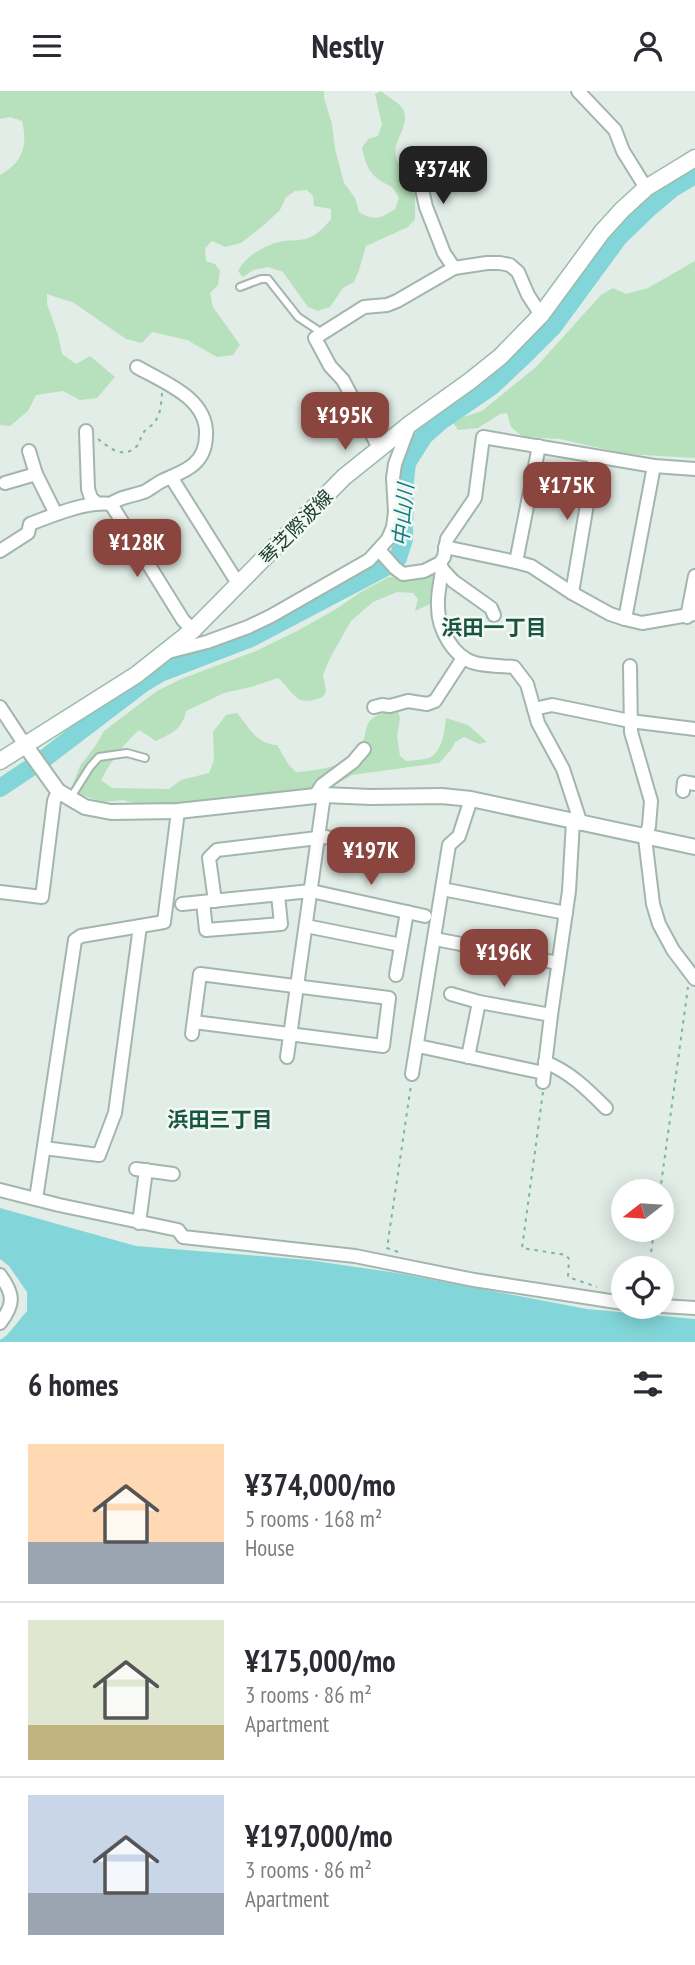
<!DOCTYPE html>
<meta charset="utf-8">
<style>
:root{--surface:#fff;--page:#f7f7f7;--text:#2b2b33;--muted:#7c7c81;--line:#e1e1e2;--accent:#8a453f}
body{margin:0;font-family:"PT Sans Narrow","Noto Sans JP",sans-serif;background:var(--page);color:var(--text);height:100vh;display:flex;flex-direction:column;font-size:26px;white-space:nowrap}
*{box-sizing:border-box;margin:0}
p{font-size:23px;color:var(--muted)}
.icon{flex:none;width:38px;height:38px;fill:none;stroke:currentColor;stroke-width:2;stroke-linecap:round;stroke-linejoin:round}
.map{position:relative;height:1251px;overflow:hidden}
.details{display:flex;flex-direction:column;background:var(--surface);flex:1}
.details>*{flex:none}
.needle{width:46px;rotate:253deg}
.buttons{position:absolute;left:611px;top:1088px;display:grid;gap:14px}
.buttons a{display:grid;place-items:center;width:63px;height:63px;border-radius:50%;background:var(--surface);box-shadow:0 4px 18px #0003;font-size:35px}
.price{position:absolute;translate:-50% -60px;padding:0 16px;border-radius:14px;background:var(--accent);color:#fff;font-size:23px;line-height:46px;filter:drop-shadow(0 2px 4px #0008)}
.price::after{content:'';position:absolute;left:50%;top:42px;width:21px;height:16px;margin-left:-10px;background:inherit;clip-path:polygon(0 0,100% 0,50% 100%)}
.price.on{background:#222;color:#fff}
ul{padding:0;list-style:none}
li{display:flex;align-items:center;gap:21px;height:175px;padding:0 28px}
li+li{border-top:2px solid var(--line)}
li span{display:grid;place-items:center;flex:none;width:196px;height:140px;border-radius:0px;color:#555}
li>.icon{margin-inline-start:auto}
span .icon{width:84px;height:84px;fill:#fffc;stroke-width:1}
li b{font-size:30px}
h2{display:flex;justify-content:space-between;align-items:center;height:84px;padding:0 28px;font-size:30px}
header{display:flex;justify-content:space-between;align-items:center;height:91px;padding:0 28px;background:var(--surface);font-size:32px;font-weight:700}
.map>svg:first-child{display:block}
.green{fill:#b7e1bd}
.water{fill:#82d6d9}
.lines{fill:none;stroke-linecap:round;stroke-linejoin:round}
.river{stroke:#82d6d9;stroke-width:18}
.service-casing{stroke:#a3b6ad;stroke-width:10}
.minor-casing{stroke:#a3b6ad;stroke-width:16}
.tertiary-casing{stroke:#a3b6ad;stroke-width:18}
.secondary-casing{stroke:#9ebaad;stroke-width:19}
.path{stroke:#7db59d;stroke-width:2;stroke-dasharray:3.5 5;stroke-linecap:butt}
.service{stroke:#fff;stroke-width:6}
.minor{stroke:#fff;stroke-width:12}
.tertiary{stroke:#fff;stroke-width:14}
.secondary{stroke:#fff;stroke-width:16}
.labels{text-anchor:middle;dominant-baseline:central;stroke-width:5;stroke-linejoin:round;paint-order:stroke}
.street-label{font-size:19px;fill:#1f4033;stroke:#f2f9f4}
.water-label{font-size:21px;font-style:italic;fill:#127d83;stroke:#f2f9f4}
.neighbourhood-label{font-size:21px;font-weight:bold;fill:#18543f;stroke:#f2f9f4}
</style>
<header><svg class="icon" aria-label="menu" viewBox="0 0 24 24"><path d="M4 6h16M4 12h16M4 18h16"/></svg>Nestly<svg class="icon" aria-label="person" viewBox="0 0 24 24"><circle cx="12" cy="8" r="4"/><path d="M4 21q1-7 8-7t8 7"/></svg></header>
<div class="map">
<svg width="695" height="1251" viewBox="0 0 695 1251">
<rect width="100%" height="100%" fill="#e1ede6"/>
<g class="green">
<path d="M0 0H324V7L332 33 335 58 344 92 355 107 359 121C375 131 381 127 395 118L399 107C391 91 390 97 378 88 367 80 365 69 362 57L368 48 378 45 382 34 375 3 381 0C387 6 399 11 403 18 414 41 375 59 411 85L415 106V128L408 136 366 155 359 179 354 191 343 197 330 216 318 220 308 216 283 181 268 176 253 179 243 186 238 180C245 165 267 153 283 150 290 149 298 150 305 148 316 145 324 137 331 128V118L314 115 313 105 307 99 295 100 286 106 280 119 264 134 241 152 225 156 212 150 205 157 206 170 215 173 220 180 218 194 210 202 213 216 240 254 233 264 217 266 187 249 152 241 142 252 126 248 74 212 47 203V213L58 244 62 263 76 273 90 265 115 286 97 307 80 309 63 300 36 304 28 320 10 335 0 334V84C23 71 28 55 22 30L10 26 0 28Z"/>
<polygon points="695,170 695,367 626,363 560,348 523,346 511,336 507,322 500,323 478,337 458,339 453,332 457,328 482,320 536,276 601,204 613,197 626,203 648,197"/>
<path d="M433 483 436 493 432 512 415 520 418 508 413 502 397 501 373 511 351 530 330 567 323 584 326 600 323 606C295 617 296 603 278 587L251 596 224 602 186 620C182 639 172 642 156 650L139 639C123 654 111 670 101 689L112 697 169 698 181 689 209 682 214 669 213 641 226 624 237 622C250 637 256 653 277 654L288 673 296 681C314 680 342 676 355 663 376 641 352 626 398 619L400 628 397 645 400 665 406 670C413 669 422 669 429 667 442 661 445 640 446 627L468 634 487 651 479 653 464 646 455 651 451 659 439 672 352 684 331 696 319 692 305 702 182 715 138 713 123 709 103 711 79 703 73 693 80 675 96 654 104 640 157 600 181 588 256 560 299 539 336 518 361 501 389 486 408 487Z"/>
</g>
<polygon class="water" points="0,1117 136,1155 308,1169 397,1182 587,1218 695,1228 695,1251 0,1251 0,1249 7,1244 27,1220 27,1201 9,1175 0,1168"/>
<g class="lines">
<polyline class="river" points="0,697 45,667 142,593 160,582 251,547 384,477 398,467 404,448 405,390 407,372 424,345 441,330 492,295 525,264 553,236 619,146 647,119 673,97 695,84"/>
<g class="service-casing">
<g id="service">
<polyline points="240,196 261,188 268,188 298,226 322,242"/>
<polyline points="71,706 90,676 99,666 127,662 145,667"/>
</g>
</g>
<g class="minor-casing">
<g id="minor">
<polyline points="578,0 615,39 623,60 646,97"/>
<polyline points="414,63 426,116 444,162 454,177"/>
<polyline points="86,340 88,398 91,407 98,413"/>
<polyline points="379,357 343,289 330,275 315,247 364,216 387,214 397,210 454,177 487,172 500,172 510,174 518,181 528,204 541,224"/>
<polyline points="29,360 36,383 56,423"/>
<polyline points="171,386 239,494"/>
<polyline points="5,392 36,383"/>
<polyline points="111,413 183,529 193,539"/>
<polyline points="445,456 516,471 531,475 572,502 610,523 625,528 642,532 695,523"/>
<polyline points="379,459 395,477 403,483 424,480 440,472 444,466 447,448 475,407 483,346 654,375 695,378"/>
<path d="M0 460 28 442 30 433C53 424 87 410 111 413 120 405 135 405 146 400 151 397 155 394 160 391 171 385 184 382 194 373 202 366 206 355 206 344 208 307 163 291 137 276"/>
<polyline points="516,471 539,355"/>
<path d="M440 472 442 478C441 490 437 503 438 516 438 538 453 566 475 572 487 575 501 575 514 576L527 593 538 632 563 678 581 733"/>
<polyline points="442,478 453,490 491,517 494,524"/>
<polyline points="572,502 595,366"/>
<polyline points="687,526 695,485"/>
<polyline points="625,528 654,375"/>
<polyline points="168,561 207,551 248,536 271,525 369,469 388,448 393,436 395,421 393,387 395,373 410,333"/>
<polyline points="630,575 631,641 651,710 649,735 645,747 653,813 659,833 673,859 695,888"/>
<polyline points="0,616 25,654"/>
<polyline points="374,616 382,614 390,615 408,610 427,613 435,610 463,567"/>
<polyline points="534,618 552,614 630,630 695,638"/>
<polyline points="683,700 684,691 695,693"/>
<polyline points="315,705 322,694 353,671 364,658"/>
<polyline points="442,798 566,822"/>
<polyline points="0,801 42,806 54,710 58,700"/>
<polyline points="215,810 209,767 217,759 326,746 368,755"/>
<polyline points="203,811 206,839 281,833 278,804"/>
<polyline points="182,813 311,800 425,825"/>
<polyline points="306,835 401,854"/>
<polyline points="435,848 558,872"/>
<polyline points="396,884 407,821"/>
<polyline points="451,903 479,911 551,924"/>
<polyline points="192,943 200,883 389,907 383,955 194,931"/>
<polyline points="418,955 544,982"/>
<polyline points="287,966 324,704"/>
<polyline points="468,966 479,911"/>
<path d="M545 971C570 981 587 998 606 1017"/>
<polyline points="412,983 449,754 459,745 471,708"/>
<polyline points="543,991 551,924 569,800 573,731"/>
<polyline points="44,1057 99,1064 115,1022 140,835"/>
<polyline points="136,1078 173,1083"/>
<polyline points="0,1099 59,1114 178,1139 183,1146 355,1165 474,1189 623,1212"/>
<polyline points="36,1108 75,849 81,845 164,831 178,720"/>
<polyline points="139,1132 146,1079"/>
<path d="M0 1184C14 1203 15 1213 0 1232"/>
<polyline points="662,1215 695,1217"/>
</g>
</g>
<g class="tertiary-casing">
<polyline id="tertiary" points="25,654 58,700 85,716 111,721 178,720 324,704 371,706 442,705 471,708 695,756"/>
</g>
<g class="secondary-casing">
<polyline id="secondary" points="0,670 136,584 193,539 344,386 410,333 470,290 500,266 541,224 602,141 622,119 646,97 695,67"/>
</g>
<g class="path">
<path d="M98 348C110 357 123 369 137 355 141 351 140 345 144 341 144 340 152 334 152 334 161 325 161 314 162 302"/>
<polyline points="543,1001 522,1157 566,1164 569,1168 568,1186 597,1196"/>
<polyline points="660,1101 688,896"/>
<polyline points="398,1161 387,1157 411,994"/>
<polyline points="649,1178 654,1139"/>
</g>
<use href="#service" class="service"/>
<use href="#minor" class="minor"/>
<use href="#tertiary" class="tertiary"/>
<use href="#secondary" class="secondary"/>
</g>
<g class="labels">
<g class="street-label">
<text transform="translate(296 436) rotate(-46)">琴芝際波線</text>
</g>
<g class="water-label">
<text transform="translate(403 424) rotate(-85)">中山川</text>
</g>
<g class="neighbourhood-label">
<text x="494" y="536">浜田一丁目</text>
<text x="220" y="1028">浜田三丁目</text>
</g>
</g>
</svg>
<div class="buttons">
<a><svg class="needle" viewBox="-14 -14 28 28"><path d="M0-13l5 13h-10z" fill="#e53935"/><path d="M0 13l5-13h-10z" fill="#7c7c81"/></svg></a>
<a><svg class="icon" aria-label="locate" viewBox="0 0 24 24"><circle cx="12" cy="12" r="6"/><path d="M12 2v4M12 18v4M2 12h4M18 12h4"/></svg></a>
</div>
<b class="price on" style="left:443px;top:115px">¥374K</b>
<b class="price" style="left:345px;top:361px">¥195K</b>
<b class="price" style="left:567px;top:431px">¥175K</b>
<b class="price" style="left:137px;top:488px">¥128K</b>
<b class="price" style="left:371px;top:796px">¥197K</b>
<b class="price" style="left:504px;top:898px">¥196K</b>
</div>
<section class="details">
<h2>6 homes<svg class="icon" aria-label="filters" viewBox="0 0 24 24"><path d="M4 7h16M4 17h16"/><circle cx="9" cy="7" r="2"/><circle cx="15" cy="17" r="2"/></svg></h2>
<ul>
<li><span style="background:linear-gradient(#ffd9b3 70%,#9aa5b1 0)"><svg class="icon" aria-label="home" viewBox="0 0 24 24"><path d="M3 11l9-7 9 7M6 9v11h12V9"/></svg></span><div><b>¥374,000/mo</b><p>5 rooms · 168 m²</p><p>House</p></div></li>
<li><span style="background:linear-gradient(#dfe7d0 75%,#c2b280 0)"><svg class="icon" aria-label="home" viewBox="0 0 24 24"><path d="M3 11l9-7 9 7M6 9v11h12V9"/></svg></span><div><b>¥175,000/mo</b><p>3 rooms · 86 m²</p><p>Apartment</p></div></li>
<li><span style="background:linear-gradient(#c9d6e8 70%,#9aa5b1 0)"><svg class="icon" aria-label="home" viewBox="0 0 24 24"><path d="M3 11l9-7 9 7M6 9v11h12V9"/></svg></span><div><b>¥197,000/mo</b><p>3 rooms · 86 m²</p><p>Apartment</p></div></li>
</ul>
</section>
